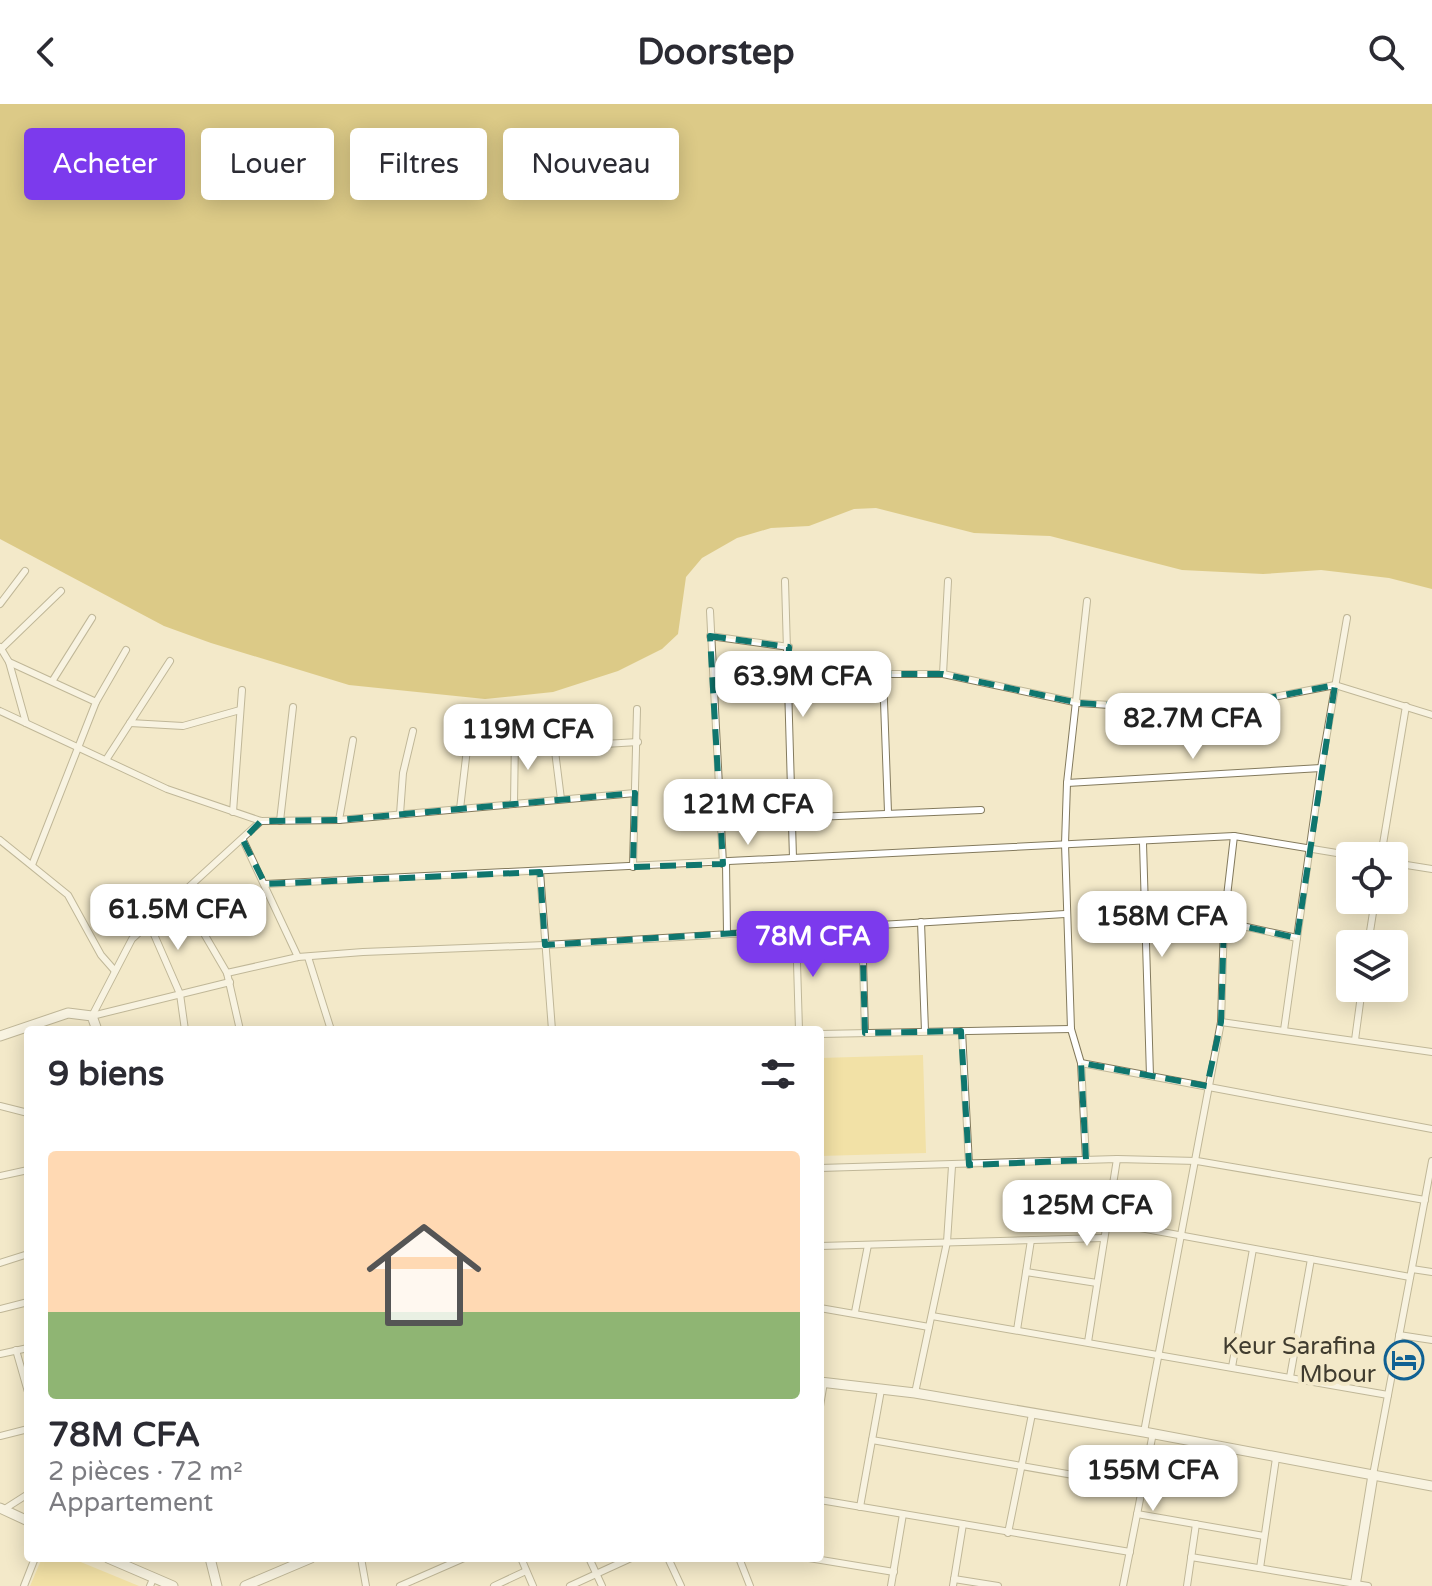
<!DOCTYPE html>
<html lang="fr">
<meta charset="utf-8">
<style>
:root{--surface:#fff;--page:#f2f2f3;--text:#2b2b33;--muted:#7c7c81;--line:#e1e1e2;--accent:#7c3aed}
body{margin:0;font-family:"Varela Round",sans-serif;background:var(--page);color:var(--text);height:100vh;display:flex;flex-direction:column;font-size:30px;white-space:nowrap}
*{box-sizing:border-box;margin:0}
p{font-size:26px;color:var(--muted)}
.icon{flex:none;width:44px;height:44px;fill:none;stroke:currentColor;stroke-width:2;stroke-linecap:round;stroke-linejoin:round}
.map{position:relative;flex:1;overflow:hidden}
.sheet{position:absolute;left:24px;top:922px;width:800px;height:536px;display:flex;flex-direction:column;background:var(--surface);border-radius:8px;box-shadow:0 4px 20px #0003}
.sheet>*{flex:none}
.banner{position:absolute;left:24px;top:24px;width:800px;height:72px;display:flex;gap:16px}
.buttons{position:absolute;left:1336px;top:738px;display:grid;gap:16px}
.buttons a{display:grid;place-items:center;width:72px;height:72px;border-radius:8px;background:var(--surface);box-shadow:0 4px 20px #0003;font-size:40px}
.price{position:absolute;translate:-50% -68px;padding:0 18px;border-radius:16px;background:#fff;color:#222;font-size:26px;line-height:52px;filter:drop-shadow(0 2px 4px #0008)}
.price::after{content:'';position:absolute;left:50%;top:48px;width:24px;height:18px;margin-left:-12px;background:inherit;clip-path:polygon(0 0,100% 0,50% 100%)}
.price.active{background:var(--accent);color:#fff}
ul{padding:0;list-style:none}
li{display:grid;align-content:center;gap:16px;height:424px;padding:0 24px}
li+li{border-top:2px solid var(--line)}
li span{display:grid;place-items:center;height:248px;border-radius:8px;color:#555}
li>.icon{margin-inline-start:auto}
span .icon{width:144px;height:144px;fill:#fffc;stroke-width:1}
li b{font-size:34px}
h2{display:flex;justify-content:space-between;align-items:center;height:96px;padding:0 24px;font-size:34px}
.tag{padding:0 28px;border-radius:8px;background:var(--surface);box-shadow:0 4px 20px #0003;font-size:28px;line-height:72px}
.tag.active{background:var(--accent);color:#fff}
header{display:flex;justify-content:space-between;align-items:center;height:104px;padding:0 24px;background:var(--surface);font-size:36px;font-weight:700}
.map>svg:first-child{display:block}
.green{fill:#f2d77c}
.water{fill:#c2a439}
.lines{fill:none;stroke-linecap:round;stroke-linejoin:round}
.minor-casing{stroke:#837a5d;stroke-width:8}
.secondary-casing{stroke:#837a5d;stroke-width:11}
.minor{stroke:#fff;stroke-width:6}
.secondary{stroke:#fff;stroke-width:9}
.marked{fill:none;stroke:#0f766e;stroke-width:6;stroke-dasharray:16 10;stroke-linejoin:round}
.labels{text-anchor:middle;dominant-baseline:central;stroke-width:8;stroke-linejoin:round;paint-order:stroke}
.poi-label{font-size:24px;fill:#403c2f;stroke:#f3e9c9;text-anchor:end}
</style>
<header><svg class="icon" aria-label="back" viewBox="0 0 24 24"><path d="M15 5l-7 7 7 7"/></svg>Doorstep<svg class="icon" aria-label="search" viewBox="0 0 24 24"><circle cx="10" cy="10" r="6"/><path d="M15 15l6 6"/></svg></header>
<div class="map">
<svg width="1432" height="1482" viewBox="0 0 1432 1482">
<rect width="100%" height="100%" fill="#f3e9c9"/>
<g class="green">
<polygon points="923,951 926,1049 820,1052 820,954"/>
<polygon points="42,1454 71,1454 139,1482 30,1482"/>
</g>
<polygon class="water" points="0,0 1432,0 1432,485 1389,474 1321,466 1263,470 1182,466 1050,432 974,429 876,404 854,405 809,422 771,424 737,434 702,454 686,473 678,530 662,545 618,567 553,588 485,595 349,581 211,539 164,522 0,435"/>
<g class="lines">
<g class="minor-casing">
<g id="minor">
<polyline points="785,477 793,754"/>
<polyline points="0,500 25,467"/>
<polyline points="710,507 723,760"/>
<polyline points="710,532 789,543"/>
<polyline points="0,543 9,558 96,598"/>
<polyline points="3,543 61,487"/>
<polyline points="9,558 26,619"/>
<polyline points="883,570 888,708"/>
<polyline points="943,570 948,477"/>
<polyline points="53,576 92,514"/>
<polyline points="788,583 883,570 943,570 1079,599 1202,607 1335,581 1432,611"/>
<polyline points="0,607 167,685 261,717 339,716 635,689"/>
<polyline points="130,619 183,622 240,606"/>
<polyline points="554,643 638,638"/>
<polyline points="106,656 170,557"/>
<polyline points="1067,679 1321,664"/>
<polyline points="514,700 515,633 548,628 553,631 561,695"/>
<polyline points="460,705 467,645"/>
<polyline points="233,708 242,586"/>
<polyline points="400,710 403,669 413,627"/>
<polyline points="791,714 981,706"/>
<polyline points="339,716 353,636"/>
<polyline points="280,717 293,603"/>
<polyline points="0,736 68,791 101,851 115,867"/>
<polyline points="243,736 298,853"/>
<polyline points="1143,739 1150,972"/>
<polyline points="1381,752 1406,602"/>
<polyline points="726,759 727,829"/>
<polyline points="1394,759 1432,765"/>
<polyline points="32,761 96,598 126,546"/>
<polyline points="633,763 637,605"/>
<polyline points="540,768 552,926"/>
<polyline points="265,780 1234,732 1355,752"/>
<polyline points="182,792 227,869 240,926"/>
<polyline points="921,818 925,927"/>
<polyline points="1224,818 1297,834"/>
<polyline points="149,819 180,890 185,926"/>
<polyline points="862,821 865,929"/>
<polyline points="796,825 799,926"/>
<polyline points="1368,840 1375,796"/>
<polyline points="308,853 331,926"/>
<polyline points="227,869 298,853 363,848 545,841 1065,810"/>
<polyline points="92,912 132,835 261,717"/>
<polyline points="92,912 230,878"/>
<polyline points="1221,918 1432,948"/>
<polyline points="1284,926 1321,664 1347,514"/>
<polyline points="962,927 969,1061"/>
<polyline points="820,930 1071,925"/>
<polyline points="1355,936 1362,884"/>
<polyline points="1081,959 1432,1025"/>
<polyline points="0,1002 28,1009"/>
<polyline points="1086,1056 1081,959 1071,925 1065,740 1067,679 1087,497"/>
<polyline points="820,1064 1117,1055 1197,1057 1425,1096"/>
<polyline points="0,1072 28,1066"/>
<polyline points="1107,1118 1410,1173"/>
<polyline points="820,1142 1103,1134"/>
<polyline points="0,1159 28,1150"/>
<polyline points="1412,1165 1432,1168"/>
<polyline points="1026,1168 1097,1179"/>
<polyline points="820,1204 929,1223"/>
<polyline points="0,1205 28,1198"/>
<polyline points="855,1208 868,1141"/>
<polyline points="932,1212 1388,1291"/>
<polyline points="1017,1226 1031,1136"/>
<polyline points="1399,1231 1432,1236"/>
<polyline points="1088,1238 1117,1055"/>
<polyline points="16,1246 28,1288"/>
<polyline points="0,1250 28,1244"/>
<polyline points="1232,1263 1253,1145"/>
<polyline points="1290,1273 1311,1155"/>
<polyline points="915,1289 947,1138 952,1062"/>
<polyline points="820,1302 824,1278"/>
<polyline points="1144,1328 1221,918 1224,818 1234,732"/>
<polyline points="0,1332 28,1325"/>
<polyline points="872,1336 1142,1383"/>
<polyline points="1373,1371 1432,1057"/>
<polyline points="820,1396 1130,1448"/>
<polyline points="860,1403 881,1286"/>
<polyline points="3,1406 28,1390"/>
<polyline points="1137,1410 1264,1432"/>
<polyline points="1008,1429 1032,1310"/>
<polyline points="1191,1453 1368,1482"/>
<polyline points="361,1454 366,1482"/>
<polyline points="521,1454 533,1482"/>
<polyline points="589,1454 602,1482"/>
<polyline points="668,1454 681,1482"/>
<polyline points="739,1454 750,1482"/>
<polyline points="809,1454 894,1468"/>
<polyline points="1260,1464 1276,1354"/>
<polyline points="954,1475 998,1482"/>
<polyline points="24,1482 35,1454"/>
<polyline points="150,1482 153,1475"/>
<polyline points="400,1482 464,1454"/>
<polyline points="494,1482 526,1467"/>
<polyline points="570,1482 631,1454"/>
<polyline points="891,1482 903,1410"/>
<polyline points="953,1482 963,1420"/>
<polyline points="1123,1482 1153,1329"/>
<polyline points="1187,1482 1196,1420"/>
</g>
</g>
<g class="secondary-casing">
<g id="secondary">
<polyline points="0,932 68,909 92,912 97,926"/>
<polyline points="820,1278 915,1289 1144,1328 1432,1382"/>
<polyline points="0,1404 28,1417"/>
<polyline points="108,1454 173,1482"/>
<polyline points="210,1454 217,1482"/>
<polyline points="245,1482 311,1454"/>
<polyline points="1355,1482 1373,1371"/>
</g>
</g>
<use href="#minor" class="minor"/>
<use href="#secondary" class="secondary"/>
</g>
<path d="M0 0H1432V1482H0ZM710 532 789 543 788 583 883 570H943L1079 599 1202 607 1335 581 1297 834 1224 818 1221 918 1207 982 1081 959 1086 1056 969 1061 961 927 865 929 862 821 545 841 540 768 265 780 243 736 261 717 339 716 635 689 633 763 723 760Z" fill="#f3e9c9" fill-opacity=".55" fill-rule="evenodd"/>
<path class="marked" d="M710 532 789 543 788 583 883 570H943L1079 599 1202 607 1335 581 1297 834 1224 818 1221 918 1207 982 1081 959 1086 1056 969 1061 961 927 865 929 862 821 545 841 540 768 265 780 243 736 261 717 339 716 635 689 633 763 723 760Z"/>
<defs>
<g id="hotel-ring" transform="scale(2)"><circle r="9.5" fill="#f3e9c9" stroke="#106193" stroke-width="1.5"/><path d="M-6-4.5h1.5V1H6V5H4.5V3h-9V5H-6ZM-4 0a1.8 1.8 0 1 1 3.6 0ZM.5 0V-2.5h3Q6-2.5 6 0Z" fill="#106193"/></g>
</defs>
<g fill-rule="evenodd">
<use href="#hotel-ring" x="1404" y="1256"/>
</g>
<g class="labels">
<g class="poi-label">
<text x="1376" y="1242">Keur Sarafina<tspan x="1376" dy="28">Mbour</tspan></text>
</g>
</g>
</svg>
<div class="buttons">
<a><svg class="icon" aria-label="locate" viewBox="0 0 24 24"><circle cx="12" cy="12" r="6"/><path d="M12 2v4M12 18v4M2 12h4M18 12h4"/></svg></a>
<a><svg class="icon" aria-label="layers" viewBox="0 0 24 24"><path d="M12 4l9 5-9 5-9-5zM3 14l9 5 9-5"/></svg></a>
</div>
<b class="price" style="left:803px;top:615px">63.9M CFA</b>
<b class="price" style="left:1193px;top:657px">82.7M CFA</b>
<b class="price" style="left:528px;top:668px">119M CFA</b>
<b class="price" style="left:748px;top:743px">121M CFA</b>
<b class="price" style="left:178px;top:848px">61.5M CFA</b>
<b class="price" style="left:1162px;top:855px">158M CFA</b>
<b class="price active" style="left:813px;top:875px">78M CFA</b>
<b class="price" style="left:1087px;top:1144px">125M CFA</b>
<b class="price" style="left:1153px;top:1409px">155M CFA</b>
<div class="banner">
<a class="tag active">Acheter</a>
<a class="tag">Louer</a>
<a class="tag">Filtres</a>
<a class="tag">Nouveau</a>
</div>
<section class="sheet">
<h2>9 biens<svg class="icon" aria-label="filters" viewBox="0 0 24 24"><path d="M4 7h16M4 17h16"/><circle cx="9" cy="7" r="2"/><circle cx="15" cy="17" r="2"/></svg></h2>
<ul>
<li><span style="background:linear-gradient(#ffd9b3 65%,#8fb573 0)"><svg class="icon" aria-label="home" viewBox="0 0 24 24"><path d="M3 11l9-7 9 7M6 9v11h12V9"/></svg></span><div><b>78M CFA</b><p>2 pièces · 72 m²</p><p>Appartement</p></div></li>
</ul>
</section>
</div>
